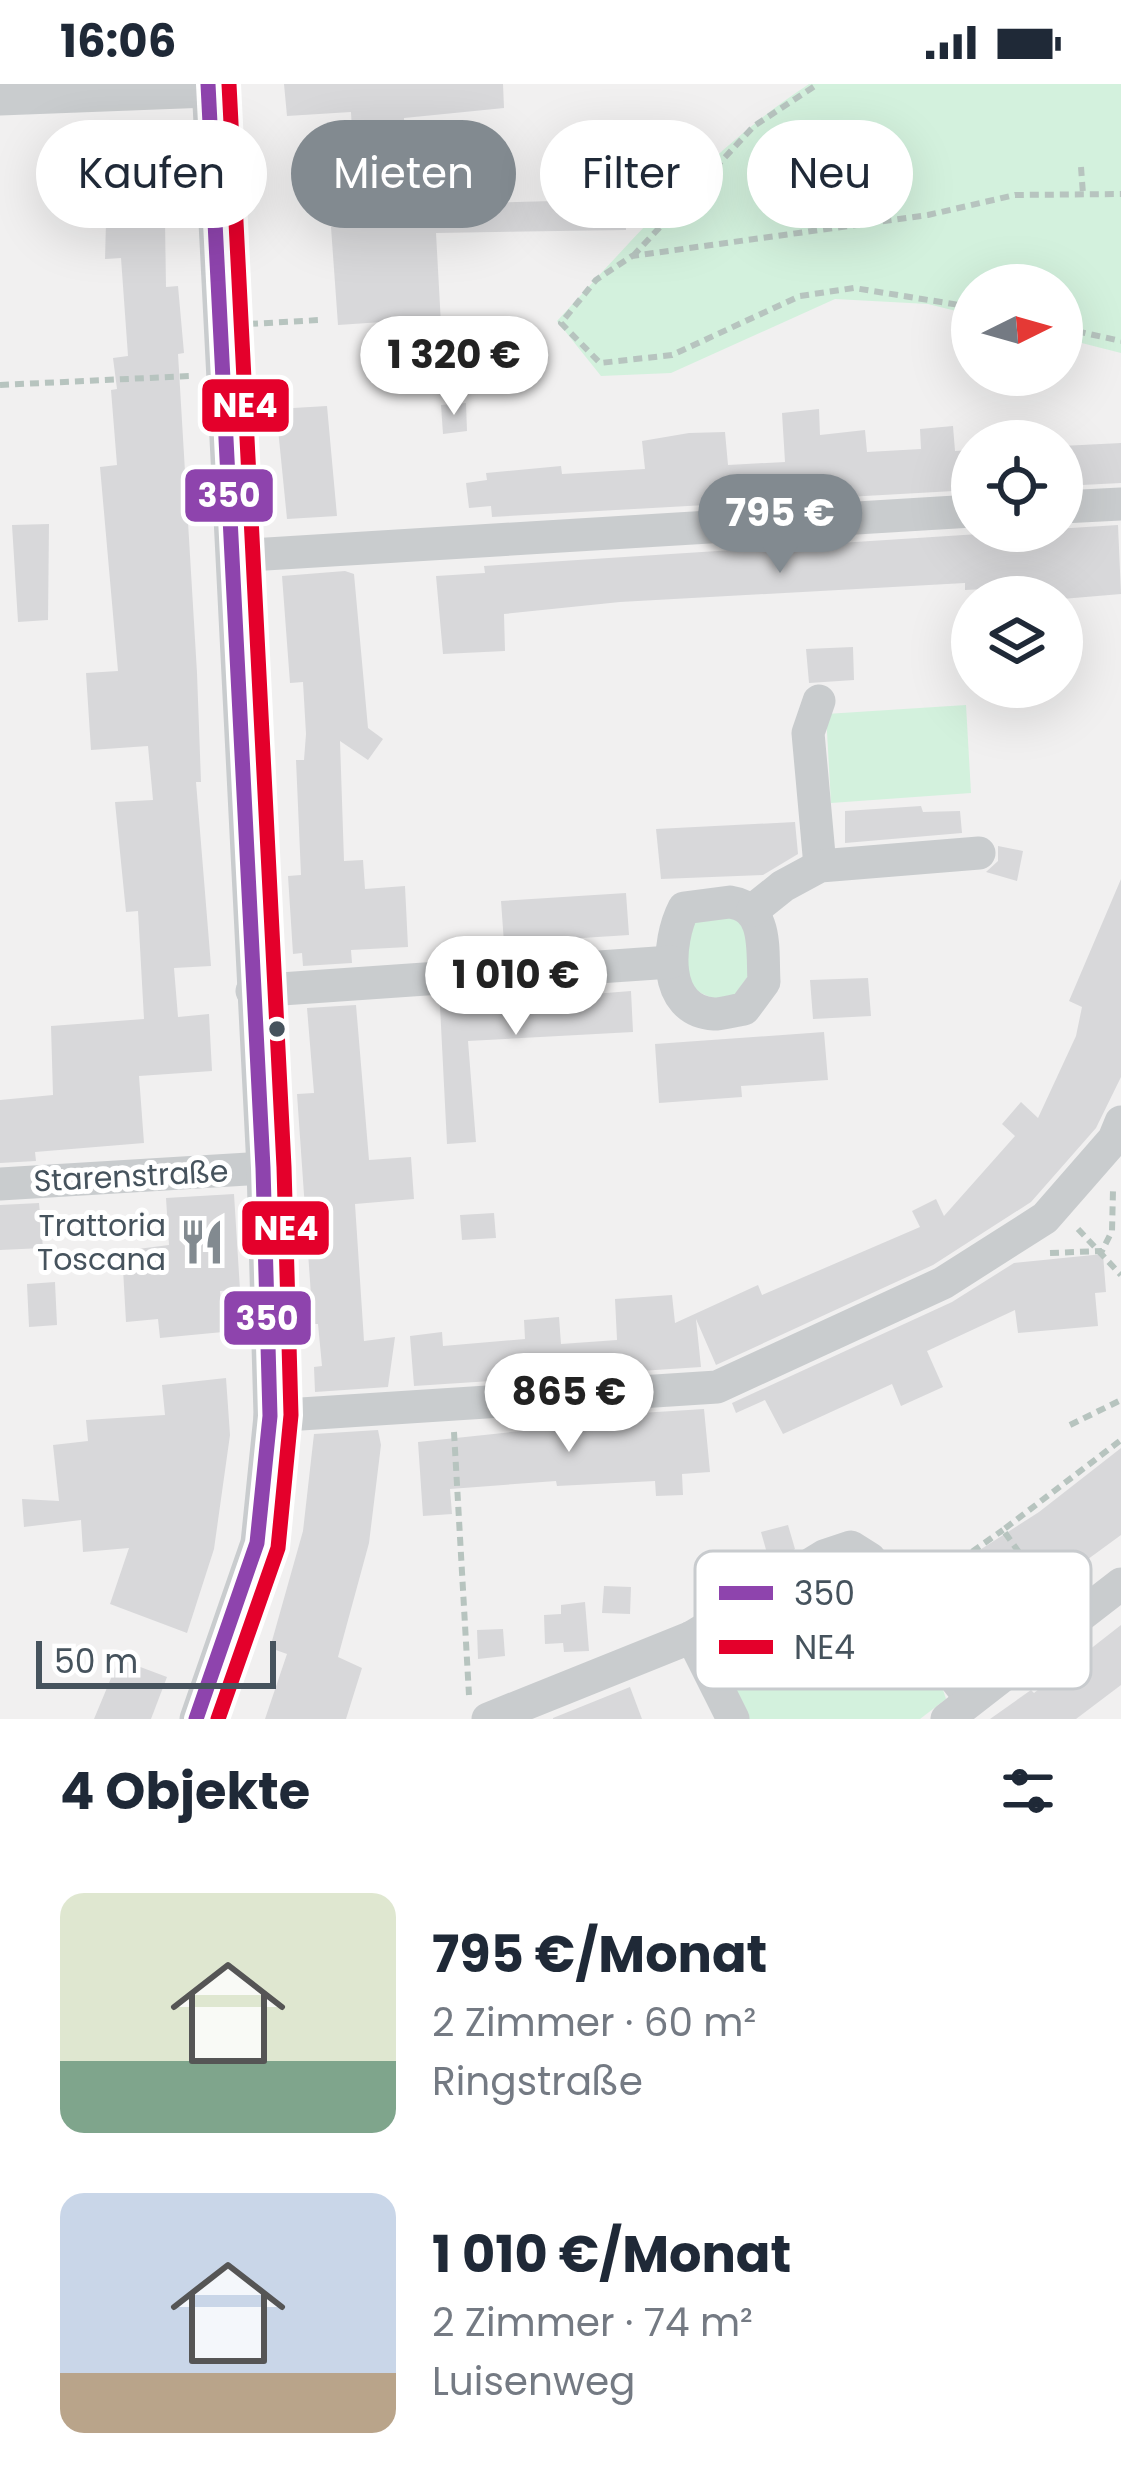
<!DOCTYPE html>
<html lang="de">
<meta charset="utf-8">
<style>
:root{--surface:#fff;--page:#f6f6f7;--text:#1f2937;--muted:#747a83;--accent:#828a90}
body{margin:0;font-family:Poppins,sans-serif;background:var(--page);color:var(--text);height:100vh;display:flex;flex-direction:column;font-size:45px;white-space:nowrap}
*{box-sizing:border-box;margin:0}
p{font-size:39px;color:var(--muted)}
.icon{flex:none;width:66px;height:66px;fill:none;stroke:currentColor;stroke-width:2;stroke-linecap:round;stroke-linejoin:round}
.map{position:relative;height:1635px;overflow:hidden}
.drawer{display:flex;flex-direction:column;background:var(--surface);flex:1}
.drawer>*{flex:none}
.guide{position:absolute;left:36px;top:36px;width:1050px;height:108px;display:flex;gap:24px}
.needle{width:78px;rotate:85deg}
.buttons{position:absolute;left:951px;top:180px;display:grid;gap:24px}
.buttons a{display:grid;place-items:center;width:132px;height:132px;border-radius:50%;background:var(--surface);box-shadow:0 12px 48px #0002;font-size:60px}
.scale{position:absolute;left:36px;bottom:30px;width:240px;box-sizing:border-box;padding-left:12px;border:6px solid #46535d;border-top:0;font-size:33px;line-height:42px;white-space:nowrap;color:#46535d;-webkit-text-stroke:9px #fff;paint-order:stroke}
.price{position:absolute;translate:-50% -102px;padding:0 27px;border-radius:42px;background:#fff;color:#222;font-size:39px;line-height:78px;filter:drop-shadow(0 3px 6px #0008)}
.price::after{content:'';position:absolute;left:50%;top:72px;width:36px;height:27px;margin-left:-18px;background:inherit;clip-path:polygon(0 0,100% 0,50% 100%)}
.price.current{background:var(--accent);color:#fff}
ul{padding:0;list-style:none}
li{display:flex;align-items:center;gap:36px;height:300px;padding:0 60px}
li span{display:grid;place-items:center;flex:none;width:336px;height:240px;border-radius:24px;color:#555}
li>.icon{margin-inline-start:auto}
span .icon{width:144px;height:144px;fill:#fffc;stroke-width:1}
li b{font-size:51px}
h2{display:flex;justify-content:space-between;align-items:center;height:144px;padding:0 60px;font-size:51px}
.pill{padding:0 42px;border-radius:54px;background:var(--surface);box-shadow:0 12px 48px #0002;font-size:42px;line-height:108px}
.pill.current{background:var(--accent);color:#fff}
.status{display:flex;justify-content:space-between;align-items:center;height:84px;padding:0 60px;background:var(--surface);direction:ltr}
.status svg{height:33px;fill:currentColor}
.map>svg:first-child{display:block}
.green{fill:#d3f1dd}
.building{fill:#d8d8da}
.lines{fill:none;stroke-linecap:round;stroke-linejoin:round}
.path{stroke:#b7c4bf;stroke-width:6;stroke-dasharray:9 6;stroke-linecap:butt}
.minor{stroke:#c9ccce;stroke-width:33}
.bus-1-casing{stroke:#fff;stroke-width:24}
.bus-2-casing{stroke:#fff;stroke-width:24}
.bus-1{stroke:#8e44ad;stroke-width:15}
.bus-2{stroke:#e4002b;stroke-width:15}
.bus-dot{fill:#46535d;stroke:#fff;stroke-width:4.5}
.labels{text-anchor:middle;dominant-baseline:central;stroke-width:10;stroke-linejoin:round;paint-order:stroke}
.street-label{font-size:30px;fill:#46535d;stroke:#fff}
.poi-label{font-size:30px;fill:#46535d;stroke:#fff;text-anchor:end}
.key{fill:#fff;stroke:#c8cbce;stroke-width:3}
.key-label{font-size:33px;fill:#46535d}
.line-badge{stroke:#fff;stroke-width:4.5}
.badge-label{font-size:33px;text-anchor:middle;font-weight:bold;fill:#fff}
</style>
<div class="status"><b>16:06</b><svg viewBox="0 0 49 12"><path d="M0 12V9h3v3zM5 12V6h3v6zM10 12V3h3v9zM15 12V0h3v12zM26 1h20v11H26zM47 4h2v5h-2z"/></svg></div>
<div class="map">
<svg width="1121" height="1635" viewBox="0 0 1121 1635">
<rect width="100%" height="100%" fill="#f1f0f0"/>
<g class="green">
<path d="M809 0H1121V269L1062 254V201H972V231L928 220 835 215 671 289 601 292 557 237C638 150 709 66 809 0Z"/>
<polygon points="966,621 971,709 831,719 826,630"/>
<path d="M730 830 747 843 753 885 731 916C678 914 683 882 692 839Z"/>
<polygon points="850,1485 861,1488 936,1584 946,1615 920,1635 748,1635 715,1570"/>
</g>
<g class="building">
<polygon points="284,0 503,0 504,24 404,34 408,121 625,115 626,146 436,149 444,295 417,296 412,236 338,241 331,143 357,140 351,28 287,32"/>
<polygon points="172,36 179,136 165,138 166,203 178,202 184,269 178,270 197,589 201,698 196,698 211,882 174,884 178,933 209,930 212,987 139,992 144,1059 35,1068 36,1077 0,1079 0,1016 53,1011 51,942 144,935 138,827 126,828 115,718 153,716 148,662 91,666 86,589 118,587 100,383 117,381 111,306 117,305 113,274 128,272 121,174 105,175 106,139 124,137 119,86 90,89 88,75 71,75 73,41"/>
<polygon points="466,319 467,347 443,350 441,321"/>
<polygon points="327,322 337,432 287,435 276,325"/>
<polygon points="819,325 820,351 865,346 867,368 921,365 920,345 953,342 955,367 972,366 972,406 492,433 491,422 469,424 466,399 487,396 486,389 561,382 562,390 645,385 642,357 689,349 725,348 728,381 785,378 782,329"/>
<polygon points="1121,359 1121,399 1062,402 1062,362"/>
<polygon points="49,440 48,536 18,538 12,441"/>
<polygon points="1118,441 1121,510 1062,515 1041,513 1040,502 965,506 965,499 620,518 504,530 505,567 443,570 436,492 485,489 484,482"/>
<polygon points="345,487 354,490 368,644 383,655 368,676 340,657 344,777 363,776 365,805 405,802 408,863 351,866 352,879 303,882 302,869 293,870 288,792 301,791 296,676 304,676 306,650 303,598 290,599 282,492"/>
<polygon points="853,563 854,596 809,599 806,565"/>
<polygon points="921,722 923,728 960,727 962,749 845,759 845,727"/>
<polygon points="795,738 798,770 763,791 661,795 656,745"/>
<polygon points="998,762 1023,767 1017,797 986,788 998,777"/>
<polygon points="1121,795 1121,993 1096,1044 1031,1118 933,1181 716,1281 696,1235 701,1283 414,1302 410,1252 442,1248 443,1262 525,1255 524,1236 559,1233 561,1260 617,1256 615,1215 672,1211 675,1239 758,1201 762,1211 920,1143 912,1127 936,1115 944,1132 1015,1052 1002,1040 1021,1018 1038,1034 1076,952 1082,923 1069,917"/>
<polygon points="626,809 629,851 504,859 501,817"/>
<polygon points="868,894 871,932 813,935 810,896"/>
<polygon points="631,907 633,948 468,957 476,1058 447,1060 440,922"/>
<polygon points="356,921 369,1076 411,1073 414,1115 355,1120 364,1257 395,1253 388,1303 315,1308 314,1283 322,1282 318,1240 313,1240 297,1010 314,1009 307,924"/>
<polygon points="824,948 828,996 741,1002 742,1013 659,1019 655,960"/>
<polygon points="234,1110 240,1206 220,1207 223,1248 160,1254 158,1235 126,1238 122,1167 169,1161 166,1114"/>
<polygon points="39,1119 43,1164 0,1166 0,1121"/>
<polygon points="494,1129 496,1154 462,1156 460,1131"/>
<polygon points="1103,1170 1106,1208 1095,1209 1098,1242 1018,1249 1015,1226 927,1267 943,1303 901,1322 892,1300 783,1350 765,1316 736,1329 732,1319 952,1218 1014,1179"/>
<polygon points="55,1198 57,1241 29,1243 27,1200"/>
<polygon points="226,1294 230,1351 214,1465 187,1549 110,1520 129,1464 83,1468 81,1436 24,1443 22,1415 59,1417 53,1361 88,1357 86,1336 165,1331 162,1301"/>
<polygon points="704,1325 710,1388 682,1390 683,1411 656,1412 655,1397 557,1402 556,1397 450,1405 452,1430 423,1432 418,1358 530,1346 530,1336"/>
<polygon points="378,1346 381,1361 369,1459 338,1573 362,1584 346,1635 265,1635 287,1570 270,1564 303,1447 314,1350"/>
<polygon points="1121,1364 1121,1451 961,1568 918,1511 936,1494 1039,1428"/>
<polygon points="788,1441 795,1465 770,1480 761,1448"/>
<polygon points="604,1502 631,1503 630,1530 602,1529"/>
<polygon points="585,1518 589,1567 564,1568 563,1559 545,1560 544,1531 561,1530 561,1521"/>
<polygon points="1121,1541 1121,1601 1076,1635 990,1635 1031,1606 1034,1609"/>
<polygon points="503,1545 505,1572 478,1575 477,1546"/>
<polygon points="119,1575 167,1593 151,1635 94,1635"/>
<polygon points="630,1603 642,1635 553,1635 553,1634"/>
</g>
<g class="lines">
<g class="path">
<polyline points="1081,83 1083,110"/>
<polyline points="633,172 754,42 818,0"/>
<polyline points="972,223 854,204 800,212 672,271 600,279 561,239 596,196 632,172 928,131 1015,111 1121,110"/>
<polyline points="249,240 320,236"/>
<polyline points="1062,244 1121,257"/>
<polyline points="0,301 190,292"/>
<polyline points="1078,1145 1121,1191"/>
<polyline points="1050,1169 1102,1167 1112,1147 1113,1106"/>
<polyline points="1070,1341 1121,1316"/>
<polyline points="454,1348 469,1611"/>
<polyline points="923,1502 1003,1446"/>
<polyline points="1054,1517 1003,1446 1121,1356"/>
</g>
<g class="minor">
<polyline points="0,15 208,7"/>
<polyline points="1062,423 1121,420"/>
<polyline points="233,472 972,427"/>
<polyline points="819,617 808,649 820,782"/>
<path d="M730 818C769 824 762 866 764 898L744 925C735 926 723 930 714 930 661 927 667 857 684 824Z"/>
<polyline points="753,826 783,802 820,782 979,769"/>
<polyline points="252,907 671,878"/>
<polyline points="0,1100 263,1084"/>
<polyline points="270,1332 717,1303 943,1199 1045,1134 1114,1055 1121,1038"/>
<polyline points="692,1553 733,1635"/>
<polyline points="196,1635 257,1459 270,1332 263,1084 208,0"/>
<polyline points="488,1635 692,1553 824,1472 851,1463 870,1475 912,1539 971,1615"/>
<polyline points="947,1635 1121,1500"/>
</g>
<g class="bus-1-casing">
<polyline id="bus-1" points="196,1635 257,1459 270,1332 263,1084 208,0"/>
</g>
<g class="bus-2-casing">
<polyline id="bus-2" points="218,1635 278,1464 291,1331 284,1083 229,0"/>
</g>
<use href="#bus-1" class="bus-1"/>
<use href="#bus-2" class="bus-2"/>
</g>
<defs>
<g id="restaurant-bare" transform="scale(3.6)"><path d="M-5-6h1v4h1v-4h1v4h1v-4h1v5L-1.5 .5V6h-2V.5L-5-1ZM5-6V6H3V1.5H1.5Q1.5-4 5-6Z" fill="#828a90" stroke="#fff" stroke-width="2.5" paint-order="stroke"/></g>
</defs>
<g fill-rule="evenodd">
<use href="#restaurant-bare" x="202" y="1158"/>
</g>
<circle class="bus-dot" cx="277" cy="945" r="10"/>
<g class="labels">
<g class="street-label">
<text transform="translate(131 1092) rotate(-3)">Starenstraße</text>
</g>
<g class="poi-label">
<text x="166" y="1141">Trattoria<tspan x="166" dy="34">Toscana</tspan></text>
</g>
</g>
<rect x="695" y="1467" width="396" height="138" rx="18" class="key"/>
<rect x="719" y="1502" width="54" height="14" fill="#8e44ad"/>
<rect x="719" y="1556" width="54" height="14" fill="#e4002b"/>
<g class="key-label">
<text x="794" y="1521">350</text>
<text x="794" y="1575">NE4</text>
</g>
<g class="line-badge">
<rect x="200" y="293" width="91" height="57" rx="12" fill="#e4002b"/>
<rect x="183" y="383" width="92" height="57" rx="12" fill="#8e44ad"/>
<rect x="240" y="1115" width="91" height="58" rx="12" fill="#e4002b"/>
<rect x="222" y="1205" width="91" height="58" rx="12" fill="#8e44ad"/>
</g>
<g class="badge-label">
<text x="245" y="333">NE4</text>
<text x="229" y="423">350</text>
<text x="286" y="1156">NE4</text>
<text x="267" y="1246">350</text>
</g>
</svg>
<div class="buttons">
<a><svg class="needle" viewBox="-14 -14 28 28"><path d="M0-13l5 13h-10z" fill="#e53935"/><path d="M0 13l5-13h-10z" fill="#747a83"/></svg></a>
<a><svg class="icon" aria-label="locate" viewBox="0 0 24 24"><circle cx="12" cy="12" r="6"/><path d="M12 2v4M12 18v4M2 12h4M18 12h4"/></svg></a>
<a><svg class="icon" aria-label="layers" viewBox="0 0 24 24"><path d="M12 4l9 5-9 5-9-5zM3 14l9 5 9-5"/></svg></a>
</div>
<div class="scale">50 m</div>
<b class="price" style="left:454px;top:334px">1 320 €</b>
<b class="price current" style="left:780px;top:492px">795 €</b>
<b class="price" style="left:516px;top:954px">1 010 €</b>
<b class="price" style="left:569px;top:1371px">865 €</b>
<div class="guide">
<a class="pill">Kaufen</a>
<a class="pill current">Mieten</a>
<a class="pill">Filter</a>
<a class="pill">Neu</a>
</div>
</div>
<section class="drawer">
<h2>4 Objekte<svg class="icon" aria-label="filters" viewBox="0 0 24 24"><path d="M4 7h16M4 17h16"/><circle cx="9" cy="7" r="2"/><circle cx="15" cy="17" r="2"/></svg></h2>
<ul>
<li><span style="background:linear-gradient(#dfe7d0 70%,#7fa58c 0)"><svg class="icon" aria-label="home" viewBox="0 0 24 24"><path d="M3 11l9-7 9 7M6 9v11h12V9"/></svg></span><div><b>795 €/Monat</b><p>2 Zimmer · 60 m²</p><p>Ringstraße</p></div></li>
<li><span style="background:linear-gradient(#c9d6e8 75%,#b9a48a 0)"><svg class="icon" aria-label="home" viewBox="0 0 24 24"><path d="M3 11l9-7 9 7M6 9v11h12V9"/></svg></span><div><b>1 010 €/Monat</b><p>2 Zimmer · 74 m²</p><p>Luisenweg</p></div></li>
</ul>
</section>
